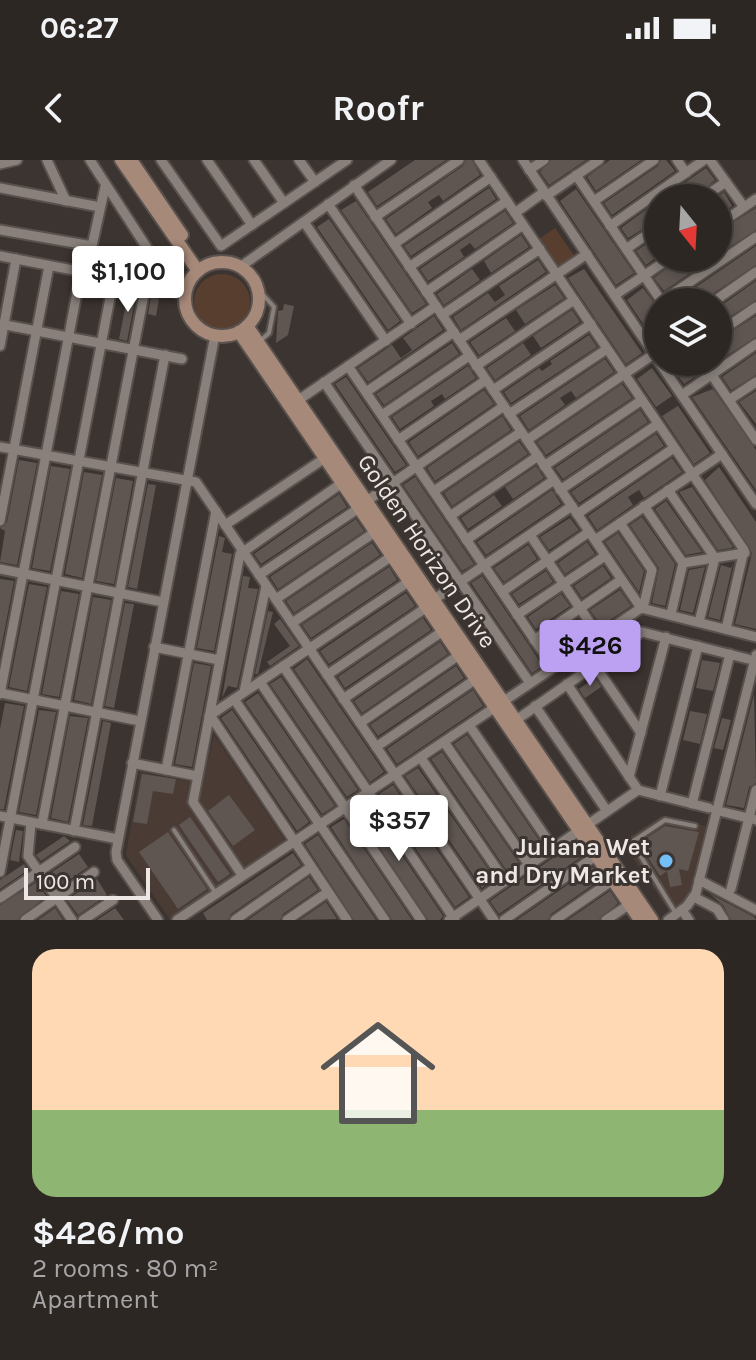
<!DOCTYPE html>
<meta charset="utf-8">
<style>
:root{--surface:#2d2724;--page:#352f2c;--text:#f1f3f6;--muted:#a7a5a6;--line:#484441;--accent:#bca0f2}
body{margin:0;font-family:Karla,sans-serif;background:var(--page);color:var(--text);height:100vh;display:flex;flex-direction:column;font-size:30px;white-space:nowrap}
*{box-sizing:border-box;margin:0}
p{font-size:26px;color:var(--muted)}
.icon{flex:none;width:44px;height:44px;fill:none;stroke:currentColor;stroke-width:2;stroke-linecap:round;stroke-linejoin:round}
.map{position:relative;height:760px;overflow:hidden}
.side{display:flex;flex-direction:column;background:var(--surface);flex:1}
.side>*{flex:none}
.needle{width:52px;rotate:162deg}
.fabs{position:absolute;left:644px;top:24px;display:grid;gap:16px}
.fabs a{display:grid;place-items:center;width:88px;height:88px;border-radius:50%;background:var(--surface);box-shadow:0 4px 12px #0003,0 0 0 2px var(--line);font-size:40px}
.scale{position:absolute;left:24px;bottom:20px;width:126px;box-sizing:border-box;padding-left:8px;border:4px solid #ede8e5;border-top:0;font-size:22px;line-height:28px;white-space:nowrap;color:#ede8e5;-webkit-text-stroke:6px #3c3430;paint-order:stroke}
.price{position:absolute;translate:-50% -68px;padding:0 18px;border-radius:8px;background:#fff;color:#222;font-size:26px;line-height:52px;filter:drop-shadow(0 2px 4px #0008)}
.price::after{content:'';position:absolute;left:50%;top:48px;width:24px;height:18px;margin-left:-12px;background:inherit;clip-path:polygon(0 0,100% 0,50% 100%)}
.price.selected{background:var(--accent);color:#111}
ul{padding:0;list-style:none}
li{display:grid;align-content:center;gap:16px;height:424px;padding:0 32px}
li+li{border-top:2px solid var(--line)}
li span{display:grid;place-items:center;height:248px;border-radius:24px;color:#555}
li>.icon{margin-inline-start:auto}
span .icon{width:144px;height:144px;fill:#fffc;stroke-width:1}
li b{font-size:34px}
.status{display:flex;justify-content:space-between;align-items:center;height:56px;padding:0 40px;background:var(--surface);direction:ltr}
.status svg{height:22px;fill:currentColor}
header{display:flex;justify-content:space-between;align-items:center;height:104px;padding:0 32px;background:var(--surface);font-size:36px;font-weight:700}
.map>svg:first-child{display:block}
.built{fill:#4a3c35}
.green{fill:#573e2f}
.building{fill:#5f5651}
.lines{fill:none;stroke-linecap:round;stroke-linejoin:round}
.lane-casing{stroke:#58514d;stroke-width:8}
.street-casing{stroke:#58514d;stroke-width:13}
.secondary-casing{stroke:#58514d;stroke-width:16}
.lane{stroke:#89807b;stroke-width:4}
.street{stroke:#89807b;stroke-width:9}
.secondary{stroke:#a68979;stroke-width:12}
.poi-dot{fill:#74c0f6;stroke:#3c3430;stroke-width:3}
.labels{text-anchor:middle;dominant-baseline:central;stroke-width:6;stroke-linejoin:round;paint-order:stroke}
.street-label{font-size:24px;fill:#ede8e5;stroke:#3c3430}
.poi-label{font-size:24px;font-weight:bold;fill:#ede8e5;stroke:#3c3430;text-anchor:end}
</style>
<div class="status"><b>06:27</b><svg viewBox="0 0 49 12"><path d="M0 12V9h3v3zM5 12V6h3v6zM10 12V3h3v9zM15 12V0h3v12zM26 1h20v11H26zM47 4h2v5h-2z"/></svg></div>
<header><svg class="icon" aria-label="back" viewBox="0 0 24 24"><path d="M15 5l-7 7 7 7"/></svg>Roofr<svg class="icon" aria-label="search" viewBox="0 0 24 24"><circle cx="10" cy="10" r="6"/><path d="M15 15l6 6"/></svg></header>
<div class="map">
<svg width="756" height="760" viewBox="0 0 756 760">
<rect width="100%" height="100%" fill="#3c3430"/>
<g class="built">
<polygon points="214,575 286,682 244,709 198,642"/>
<polygon points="140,612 190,622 187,638 190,650 235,715 170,760 126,695"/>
<polygon points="661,656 706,666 688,738 670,752 622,682"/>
</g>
<g class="green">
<polygon points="555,68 575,97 559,108 539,79"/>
<circle cx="222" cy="142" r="28"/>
</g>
<g class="building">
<polygon points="415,0 446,0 377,46 368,32"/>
<polygon points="466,0 472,0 480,15 443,41 439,35 428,42 432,48 396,74 386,59 463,6"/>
<polygon points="551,0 586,0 549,25 540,12"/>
<polygon points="610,0 641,0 596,31 587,17"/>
<polygon points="661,0 666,0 675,11 612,55 604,43 658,6"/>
<polygon points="706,8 715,20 695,38 663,38"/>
<polygon points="489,28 496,39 411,96 404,86"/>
<polygon points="576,29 634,113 616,125 560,41"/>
<polygon points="724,32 732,46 718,56 716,38"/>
<polygon points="356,41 426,144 412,153 341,50"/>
<polygon points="658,41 658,60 628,78 621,68"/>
<polygon points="756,48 756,70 718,94 718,72"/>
<polygon points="505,51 513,63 475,89 470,83 460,90 464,97 428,121 420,109"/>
<polygon points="329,59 400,161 388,170 317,67"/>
<polygon points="521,75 529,87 491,113 484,101"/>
<polygon points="658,76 658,96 646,105 636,91"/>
<polygon points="756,86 756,105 709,136 706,142 674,142"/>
<polygon points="680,98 712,98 664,131 654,118"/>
<polygon points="538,100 546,112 461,170 453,157 488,133 495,142 505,135 499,126"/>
<polygon points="472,109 480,120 444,145 437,134"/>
<polygon points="584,109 642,193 626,204 568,118"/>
<polygon points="756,121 756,140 718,164 718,148"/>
<polygon points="555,125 564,138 525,164 516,150"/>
<polygon points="129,128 137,130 127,181 119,179"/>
<polygon points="643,128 658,148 658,186 627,140"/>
<polygon points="151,137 159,139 156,156 148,154"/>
<polygon points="284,144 294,146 288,175 276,183 278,151 283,150"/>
<polygon points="572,150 580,162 541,188 533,176"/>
<polygon points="434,156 443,170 368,222 358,208 392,185 401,198 412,190 403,178"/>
<polygon points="756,156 756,177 718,201 718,180"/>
<polygon points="506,158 515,171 479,195 470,182"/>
<polygon points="589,175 597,187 511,243 504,232 539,208 542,211 552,204 550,201"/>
<polygon points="452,183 459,194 384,245 376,234"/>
<polygon points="523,183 531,195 495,220 487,208"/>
<polygon points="756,193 756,215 731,230 722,217"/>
<polygon points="605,199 614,212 576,238 571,231 560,238 565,245 529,270 520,256"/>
<polygon points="668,202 696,202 701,213 684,224"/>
<polygon points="468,206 476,218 445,239 442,234 431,241 434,246 400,269 392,257"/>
<polygon points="652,208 672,236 656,247 637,219"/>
<polygon points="346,217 406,305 395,312 335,224"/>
<polygon points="622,224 632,238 546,295 537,282"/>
<polygon points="713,229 756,290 756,330 692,237"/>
<polygon points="484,230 494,244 418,296 409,282"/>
<polygon points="756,231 756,264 739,242"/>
<polygon points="678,246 710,293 694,304 662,256"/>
<polygon points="640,250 648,262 563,319 555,308"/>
<polygon points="502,256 511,270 435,321 427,308"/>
<polygon points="656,274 664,286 579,343 571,332"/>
<polygon points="519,282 528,294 452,346 444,333"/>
<polygon points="672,298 682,312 644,338 639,330 628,337 633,345 597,370 588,356"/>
<polygon points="19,300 37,303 17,405 0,402 5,371 0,368 7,362"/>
<polygon points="51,306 70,309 50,411 32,408"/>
<polygon points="536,306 544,318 513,339 505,327"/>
<polygon points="719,307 756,362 756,469 735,464 752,393 705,320"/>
<polygon points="84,312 102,315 82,418 65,414"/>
<polygon points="415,317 474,404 462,411 403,325"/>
<polygon points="116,318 133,321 114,424 96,421"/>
<polygon points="148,324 156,325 137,429 128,427"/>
<polygon points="692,327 733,387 731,388 718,390 679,332"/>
<polygon points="552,330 561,344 486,395 477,382"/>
<polygon points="339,334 347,347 261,404 254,394"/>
<polygon points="494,335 502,346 468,369 461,358"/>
<polygon points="666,341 702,392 686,395 655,349"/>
<polygon points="642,357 675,404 665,446 652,443 659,408 630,365"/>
<polygon points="570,358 579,370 549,390 540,377"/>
<polygon points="356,359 364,371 278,429 270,417"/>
<polygon points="618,373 644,411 639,432 605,382"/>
<polygon points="219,376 225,378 222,392 232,394 214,491 197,488"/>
<polygon points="587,382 595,394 565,414 558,403"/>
<polygon points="372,383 380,395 294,453 286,441"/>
<polygon points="528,385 537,399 504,422 494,408"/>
<polygon points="733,403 720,460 708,457 721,405 731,408"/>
<polygon points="603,406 611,418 582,438 574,426"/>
<polygon points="389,407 397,420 311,478 302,465"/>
<polygon points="705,407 693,453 680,450 689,410"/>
<polygon points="546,411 553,422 519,444 512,434"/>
<polygon points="243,416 250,417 248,428 258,429 237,528 228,526 222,538"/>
<polygon points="482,416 543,506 532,513 471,423"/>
<polygon points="0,419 14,421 0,494"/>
<polygon points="29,424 47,427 27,531 9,527"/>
<polygon points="620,430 631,446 601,466 590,450"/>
<polygon points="61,431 79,434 59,537 42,534"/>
<polygon points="406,433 415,446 329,504 320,491"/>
<polygon points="561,434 570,446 536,469 528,457"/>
<polygon points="93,437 111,440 91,544 74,540"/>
<polygon points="125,443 134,444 114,548 105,546"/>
<polygon points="268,451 273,452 258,514 255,514"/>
<polygon points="423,458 431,470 345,528 338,517"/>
<polygon points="280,459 299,486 270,506 267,502 290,486 274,464"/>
<polygon points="578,459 589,474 555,497 545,482"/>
<polygon points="440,482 448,494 362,553 354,541"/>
<polygon points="307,499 384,612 370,622 294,509"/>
<polygon points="702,500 720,503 713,531 696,528"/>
<polygon points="194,503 211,506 192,607 175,604"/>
<polygon points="456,506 464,518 378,576 370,565"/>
<polygon points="281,517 358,630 347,637 270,524"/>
<polygon points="595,518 601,527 585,538 579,529"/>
<polygon points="473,530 483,546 397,604 387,589"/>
<polygon points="258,533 335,646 322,654 245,542"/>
<polygon points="754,534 756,623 749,627 744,648 726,645"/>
<polygon points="5,543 24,546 4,649 0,649 0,569"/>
<polygon points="39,550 56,552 36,655 19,652"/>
<polygon points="232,550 309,662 297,671 221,558"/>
<polygon points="690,551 707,554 700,584 683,580"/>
<polygon points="70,556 88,558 68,662 51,658"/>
<polygon points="722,558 731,560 723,590 714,588"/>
<polygon points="103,561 111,563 92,666 83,665"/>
<polygon points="467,575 543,686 531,695 454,584"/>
<polygon points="442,592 519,703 507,711 431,599"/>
<polygon points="418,608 495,719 482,728 405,616"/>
<polygon points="142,614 176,619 173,634 153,631 147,664 133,662"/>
<polygon points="393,625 469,737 455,747 379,634"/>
<polygon points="229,635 255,670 233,686 208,651"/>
<polygon points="366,642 443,756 440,760 428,760 355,650"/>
<polygon points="190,657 230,714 218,722 179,665"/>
<polygon points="344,659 412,760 392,760 331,667"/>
<polygon points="665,666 699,672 688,711 679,709 682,725 670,727 667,711 660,716 639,683"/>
<polygon points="16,670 23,671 19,702 10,700"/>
<polygon points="168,672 207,729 178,749 139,692"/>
<polygon points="318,675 376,760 354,760 305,684"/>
<polygon points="64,676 70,681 41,701 36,695"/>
<polygon points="576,682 584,695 499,754 490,741"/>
<polygon points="293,693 301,705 231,754 228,760 207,760 203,753"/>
<polygon points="79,694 88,707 59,727 49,714"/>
<polygon points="24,704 28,710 0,729 0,720"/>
<polygon points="593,707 601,719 551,754 548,760 517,760"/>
<polygon points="309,717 318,730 283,754 280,760 248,760"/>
<polygon points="97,719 107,735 78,755 67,740"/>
<polygon points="37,722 46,736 18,760 0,760 0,745"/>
<polygon points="610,731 618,743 599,760 568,760"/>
<polygon points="710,734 754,757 756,760 731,760 723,745"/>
<polygon points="326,742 337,759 300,760"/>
<polygon points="55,748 63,760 38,760"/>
<polygon points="115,748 124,760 97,760"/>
</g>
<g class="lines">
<g class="lane-casing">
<g id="lane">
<polyline points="257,128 274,147 269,173 260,181"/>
<polyline points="174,670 215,732"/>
<polyline points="675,752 632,682 665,660 695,666"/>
</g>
</g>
<g class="street-casing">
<g id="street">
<polyline points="47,0 66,41"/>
<polyline points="90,0 162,111"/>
<polyline points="161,0 221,86 347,0"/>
<polyline points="207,0 252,65"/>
<polyline points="254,0 284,43"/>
<polyline points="299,0 315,22"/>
<polyline points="479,0 744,390 726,469"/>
<polyline points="523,0 658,200"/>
<polyline points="677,0 686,13"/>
<polyline points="710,0 744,47"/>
<polyline points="0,4 17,0"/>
<polyline points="529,10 544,0"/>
<polyline points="576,15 662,142"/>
<polyline points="354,25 641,448"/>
<polyline points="0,28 100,47"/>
<polyline points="546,36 599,0"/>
<polyline points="702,38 726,22"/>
<polyline points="594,41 654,0"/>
<polyline points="328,44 411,164"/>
<polyline points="515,53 544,32"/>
<polyline points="375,57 459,0"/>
<polyline points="304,62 386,181"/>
<polyline points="718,65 756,39"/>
<polyline points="610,66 704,0"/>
<polyline points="0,70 92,86 105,27"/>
<polyline points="394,84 491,17"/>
<polyline points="626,89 658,67"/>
<polyline points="0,96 146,124 187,128"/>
<polyline points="240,107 391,0"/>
<polyline points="409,107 507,41"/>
<polyline points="149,125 185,135"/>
<polyline points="426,132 523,65"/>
<polyline points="615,135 670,98"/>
<polyline points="662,141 756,77"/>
<polyline points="713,142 756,112"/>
<polyline points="442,155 540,89"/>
<polyline points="0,164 182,199"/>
<polyline points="718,173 756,147"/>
<polyline points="459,180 587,94"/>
<polyline points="0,186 16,99"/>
<polyline points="659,202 756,344"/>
<polyline points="703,202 756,280"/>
<polyline points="348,206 553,507"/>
<polyline points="476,206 574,140"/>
<polyline points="324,222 530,523"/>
<polyline points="493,230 591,164"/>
<polyline points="366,232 454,172"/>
<polyline points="682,235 756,184"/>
<polyline points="729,240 756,222"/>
<polyline points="297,241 436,146"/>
<polyline points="509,254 607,189"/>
<polyline points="382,255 469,196"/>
<polyline points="398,280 486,220"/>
<polyline points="527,280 654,194"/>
<polyline points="0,287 196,322 494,760"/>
<polyline points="544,306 642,240"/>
<polyline points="560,330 658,264"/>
<polyline points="668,330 715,398 699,462"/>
<polyline points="434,331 521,272"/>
<polyline points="371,338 504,246"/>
<polyline points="644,346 683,403 671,454"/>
<polyline points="577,354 674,288"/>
<polyline points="450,356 538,296"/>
<polyline points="0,361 49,106"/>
<polyline points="620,363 652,410 643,448"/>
<polyline points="225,365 325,298"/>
<polyline points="530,375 599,476"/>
<polyline points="466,380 554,320"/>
<polyline points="595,380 722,294"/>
<polyline points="683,403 745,393"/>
<polyline points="0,409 163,442"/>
<polyline points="259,415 359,348"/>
<polyline points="502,432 589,372"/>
<polyline points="439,436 572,346"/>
<polyline points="276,439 375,372"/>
<polyline points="517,455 605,396"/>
<polyline points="292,463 392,396"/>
<polyline points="534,480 621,420"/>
<polyline points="154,487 219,500"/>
<polyline points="594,504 641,573"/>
<polyline points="283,506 455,760"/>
<polyline points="327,515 427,447"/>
<polyline points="260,522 421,760"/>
<polyline points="567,524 638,630"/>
<polyline points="244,532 266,426"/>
<polyline points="0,533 140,561"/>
<polyline points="0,534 81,112"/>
<polyline points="234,539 385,760"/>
<polyline points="343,539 443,471"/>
<polyline points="507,539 641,448 756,477"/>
<polyline points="535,546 607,651"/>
<polyline points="210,555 347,760"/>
<polyline points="209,556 414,418"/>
<polyline points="360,563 459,495"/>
<polyline points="512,563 642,472 748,499"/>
<polyline points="469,565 553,688"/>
<polyline points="444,582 529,705"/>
<polyline points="376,587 476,519"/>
<polyline points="421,598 505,721"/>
<polyline points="132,603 197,616"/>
<polyline points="166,610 216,351"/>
<polyline points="629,617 666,477"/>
<polyline points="660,636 698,486"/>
<polyline points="692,644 730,494"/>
<polyline points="715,650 756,660"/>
<polyline points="0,656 118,679"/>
<polyline points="31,663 28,696 72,760"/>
<polyline points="42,664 146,124"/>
<polyline points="74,671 165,195"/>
<polyline points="0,712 114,117"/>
<polyline points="242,715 193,642 240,394 342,323"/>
<polyline points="699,720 756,750"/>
<polyline points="731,729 756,630"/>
<polyline points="694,737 717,749 724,760"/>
<polyline points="0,738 75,687"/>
<polyline points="682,750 689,760"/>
<polyline points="25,760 94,712"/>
<polyline points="83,760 113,740"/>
<polyline points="158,760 117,700 116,692 215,175"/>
<polyline points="177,760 500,544"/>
<polyline points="235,760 311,707"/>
<polyline points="287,760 328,732"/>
<polyline points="449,760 638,630 709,648"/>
<polyline points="504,760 597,695"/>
<polyline points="555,760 613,720"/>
<polyline points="606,760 630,744"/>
<polyline points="668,760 687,746 696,733 756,495"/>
</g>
</g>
<g class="secondary-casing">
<g id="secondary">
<polyline points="121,0 198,111"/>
<polyline points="131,0 182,75"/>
<circle cx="222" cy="139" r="37"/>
<polyline points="247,166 652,760"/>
<polyline points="239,172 640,760"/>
</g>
</g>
<use href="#lane" class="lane"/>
<use href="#street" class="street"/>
<use href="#secondary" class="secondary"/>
</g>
<circle class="poi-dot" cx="666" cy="701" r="8"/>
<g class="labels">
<g class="street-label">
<text transform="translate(427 391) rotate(56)">Golden Horizon Drive</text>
</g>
<g class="poi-label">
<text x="650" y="687">Juliana Wet<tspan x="650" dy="28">and Dry Market</tspan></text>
</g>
</g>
</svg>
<div class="fabs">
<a><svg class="needle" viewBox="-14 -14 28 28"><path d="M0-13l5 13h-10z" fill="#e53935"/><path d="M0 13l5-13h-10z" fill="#a7a5a6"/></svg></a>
<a><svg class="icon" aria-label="layers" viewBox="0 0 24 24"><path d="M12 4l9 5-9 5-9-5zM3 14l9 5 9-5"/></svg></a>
</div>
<div class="scale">100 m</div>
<b class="price" style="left:128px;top:154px">$1,100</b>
<b class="price selected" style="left:590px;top:528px">$426</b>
<b class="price" style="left:399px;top:703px">$357</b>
</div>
<section class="side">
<ul>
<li><span style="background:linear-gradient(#ffd9b3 65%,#8fb573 0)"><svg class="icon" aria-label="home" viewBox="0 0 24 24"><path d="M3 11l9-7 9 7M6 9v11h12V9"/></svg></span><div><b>$426/mo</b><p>2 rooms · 80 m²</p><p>Apartment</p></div></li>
</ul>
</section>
